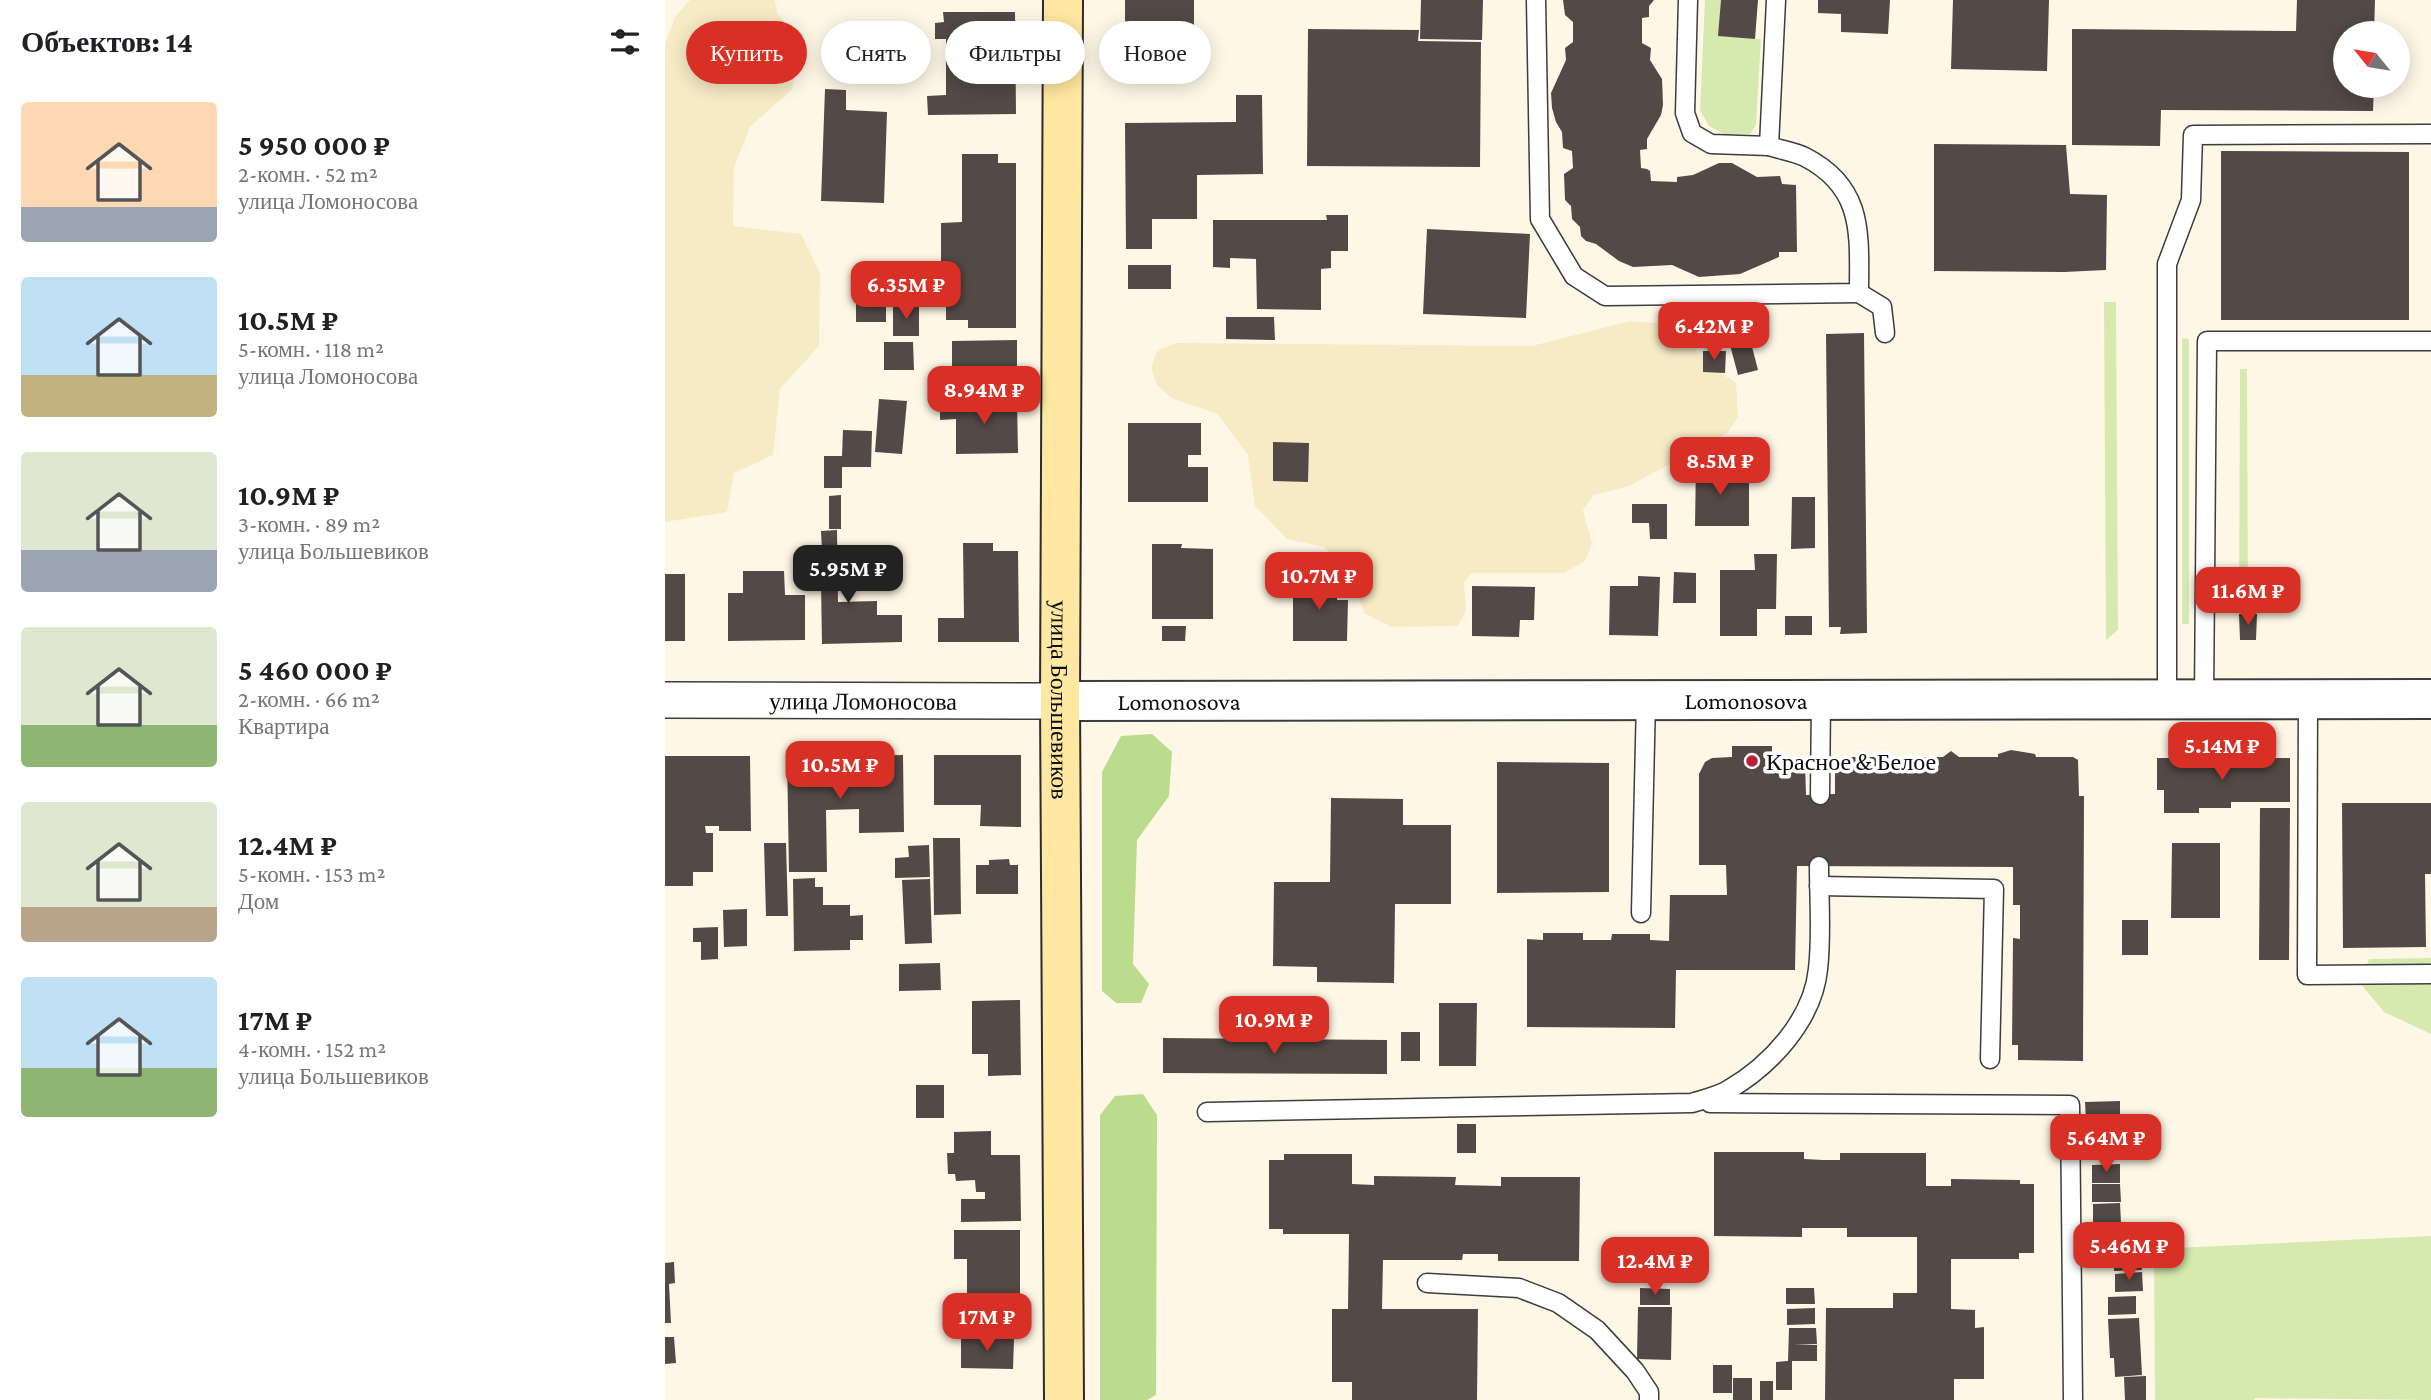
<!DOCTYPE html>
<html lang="ru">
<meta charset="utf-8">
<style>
:root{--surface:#fff;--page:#f6f6f6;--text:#202124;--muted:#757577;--accent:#d93025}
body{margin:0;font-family:"Crimson Pro",serif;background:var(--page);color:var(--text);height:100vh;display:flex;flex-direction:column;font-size:26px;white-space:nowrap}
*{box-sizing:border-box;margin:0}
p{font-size:23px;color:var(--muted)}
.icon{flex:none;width:38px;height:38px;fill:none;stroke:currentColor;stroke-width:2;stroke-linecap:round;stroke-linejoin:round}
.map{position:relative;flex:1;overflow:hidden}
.panel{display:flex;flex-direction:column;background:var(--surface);width:665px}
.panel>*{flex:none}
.top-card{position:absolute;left:21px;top:21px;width:665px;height:63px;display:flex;gap:14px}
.needle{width:46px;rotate:300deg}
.tools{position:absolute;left:1668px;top:21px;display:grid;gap:14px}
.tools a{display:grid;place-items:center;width:77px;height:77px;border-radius:50%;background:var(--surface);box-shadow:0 4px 18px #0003;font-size:35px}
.price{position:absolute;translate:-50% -60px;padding:0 16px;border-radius:14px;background:var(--accent);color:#fff;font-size:23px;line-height:46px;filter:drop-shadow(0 2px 4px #0008)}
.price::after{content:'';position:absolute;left:50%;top:42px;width:21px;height:16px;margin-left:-10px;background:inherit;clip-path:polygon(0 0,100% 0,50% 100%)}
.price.current{background:#222;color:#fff}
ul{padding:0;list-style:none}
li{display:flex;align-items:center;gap:21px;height:175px;padding:0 21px}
li span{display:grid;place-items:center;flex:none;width:196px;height:140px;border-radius:7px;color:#555}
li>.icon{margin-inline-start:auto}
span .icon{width:84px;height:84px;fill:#fffc;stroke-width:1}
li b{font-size:30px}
h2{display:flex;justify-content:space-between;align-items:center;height:84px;padding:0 21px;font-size:30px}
.pill{padding:0 24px;border-radius:32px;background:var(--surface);box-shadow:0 4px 18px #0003;font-size:24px;line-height:63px}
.pill.current{background:var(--accent);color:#fff}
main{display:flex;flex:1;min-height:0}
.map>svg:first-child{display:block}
.farmland{fill:#f6ebc5}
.green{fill:#d6eaaf}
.forest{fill:#bbdc8d}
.building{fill:#534946}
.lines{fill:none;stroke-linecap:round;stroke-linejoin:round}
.service-casing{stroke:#3d3d3d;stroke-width:21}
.minor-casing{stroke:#3d3d3d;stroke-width:38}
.tertiary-casing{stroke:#3d3d3d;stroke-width:42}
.secondary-casing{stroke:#2c2c2c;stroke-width:42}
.service{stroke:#fff;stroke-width:18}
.minor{stroke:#fff;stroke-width:35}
.tertiary{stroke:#fff;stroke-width:38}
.secondary{stroke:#ffe8a1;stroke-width:38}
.poi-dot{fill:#bf1c3a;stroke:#fff;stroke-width:2.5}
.labels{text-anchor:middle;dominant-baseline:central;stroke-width:7;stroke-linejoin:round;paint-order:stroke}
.street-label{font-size:24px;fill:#0a0a0a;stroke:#fff}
.poi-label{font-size:24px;fill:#0a0a0a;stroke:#fff;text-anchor:start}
</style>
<main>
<section class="panel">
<h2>Объектов: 14<svg class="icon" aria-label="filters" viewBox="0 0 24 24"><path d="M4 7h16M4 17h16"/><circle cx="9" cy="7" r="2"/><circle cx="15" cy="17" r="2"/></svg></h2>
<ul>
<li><span style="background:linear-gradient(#ffd9b3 75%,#9aa5b1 0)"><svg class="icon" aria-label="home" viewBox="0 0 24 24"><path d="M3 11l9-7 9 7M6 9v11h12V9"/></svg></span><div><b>5 950 000 ₽</b><p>2-комн. · 52 m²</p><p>улица Ломоносова</p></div></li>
<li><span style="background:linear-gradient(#bfe0f5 70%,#c2b280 0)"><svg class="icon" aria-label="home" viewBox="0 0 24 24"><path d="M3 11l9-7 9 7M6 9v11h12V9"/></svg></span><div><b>10.5M ₽</b><p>5-комн. · 118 m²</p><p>улица Ломоносова</p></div></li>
<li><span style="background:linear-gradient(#dfe7d0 70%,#9aa5b1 0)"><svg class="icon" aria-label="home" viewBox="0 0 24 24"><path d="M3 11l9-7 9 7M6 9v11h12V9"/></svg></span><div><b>10.9M ₽</b><p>3-комн. · 89 m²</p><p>улица Большевиков</p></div></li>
<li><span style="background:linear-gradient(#dfe7d0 70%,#8fb573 0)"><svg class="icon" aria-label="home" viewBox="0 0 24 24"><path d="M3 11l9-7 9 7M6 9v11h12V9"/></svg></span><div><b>5 460 000 ₽</b><p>2-комн. · 66 m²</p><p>Квартира</p></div></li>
<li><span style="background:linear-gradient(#dfe7d0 75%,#b9a48a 0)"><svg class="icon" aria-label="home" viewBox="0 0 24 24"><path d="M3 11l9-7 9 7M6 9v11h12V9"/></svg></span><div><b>12.4M ₽</b><p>5-комн. · 153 m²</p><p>Дом</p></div></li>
<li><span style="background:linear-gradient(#bfe0f5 65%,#8fb573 0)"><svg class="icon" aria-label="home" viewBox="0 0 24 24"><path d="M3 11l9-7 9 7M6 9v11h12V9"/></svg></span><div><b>17M ₽</b><p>4-комн. · 152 m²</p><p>улица Большевиков</p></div></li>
</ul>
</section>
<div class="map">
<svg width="1766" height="1400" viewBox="0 0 1766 1400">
<rect width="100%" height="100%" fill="#fff7e6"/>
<g class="farmland">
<polygon points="25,0 110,0 112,13 135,40 127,89 85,127 69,168 68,226 136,234 155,273 154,346 115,389 108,455 69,473 62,512 0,522 0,45 10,17"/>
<polygon points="965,321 1001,324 1019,337 1045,366 1071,383 1073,417 1062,433 964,486 929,495 918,510 927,544 920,561 899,573 807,573 799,582 801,611 793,626 726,627 699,613 686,572 659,547 622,539 590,506 583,455 553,414 506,398 492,385 486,368 492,351 511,343 867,346"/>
</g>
<g class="green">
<polygon points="1040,0 1056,0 1054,36 1096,39 1091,125 1085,134 1059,134 1044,126 1035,110"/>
<polygon points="1439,302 1451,302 1453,630 1441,640"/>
<polygon points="1517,338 1524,339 1524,624 1517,624"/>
<polygon points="1575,369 1582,369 1583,613 1574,614"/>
<polygon points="1766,958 1766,1034 1719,1012 1695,983 1704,959"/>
<polygon points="1766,1236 1766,1400 1590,1398 1589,1400 1490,1400 1489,1249"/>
</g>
<g class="forest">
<polygon points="487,734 507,752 504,796 472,840 468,964 484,984 476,1003 451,1003 437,991 437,772 456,736"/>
<polygon points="478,1094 492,1115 491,1395 482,1400 435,1400 435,1115 450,1096"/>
</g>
<g class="building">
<polygon points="460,0 529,0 529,44 460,45"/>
<polygon points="756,0 818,0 817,40 755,39"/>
<polygon points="898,0 989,0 984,6 984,17 977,18 977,43 986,48 985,60 997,79 998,105 996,115 982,139 982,149 975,150 976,168 982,169 985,171 986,181 1012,182 1012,177 1028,175 1054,163 1067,163 1092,177 1115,176 1117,184 1131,185 1132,252 1114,252 1114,257 1075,274 1034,277 1007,265 968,267 954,261 931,244 921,241 916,236 915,227 907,219 906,206 900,200 899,174 908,168 907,151 898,148 897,132 891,122 887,108 886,93 901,60 900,48 908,42 908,22 900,15"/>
<polygon points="1056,0 1093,0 1090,39 1053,36"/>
<polygon points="1153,0 1225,0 1223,34 1176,32 1176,14 1153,13"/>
<polygon points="1288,0 1384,0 1382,71 1286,69"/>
<polygon points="1632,0 1710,0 1709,33 1680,33 1680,86 1709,86 1708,111 1496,110 1495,146 1407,145 1407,29 1631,31"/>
<polygon points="278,12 350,12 351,114 263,115 262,96 281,95 281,39 270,39 270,23 279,22"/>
<polygon points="643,29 754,30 753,41 816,42 815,167 642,166"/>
<polygon points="160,89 181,90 181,110 222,112 219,203 156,201"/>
<polygon points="571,95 597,95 598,174 532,175 532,219 487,219 487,249 461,249 460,123 571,122"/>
<polygon points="1269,144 1401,145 1405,194 1442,195 1441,270 1399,272 1269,271"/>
<polygon points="1556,151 1744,152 1744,320 1556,320"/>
<polygon points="297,154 333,154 333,163 351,163 351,328 303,328 303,320 281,320 281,302 259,303 259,287 276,287 276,223 297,222"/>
<polygon points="661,215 683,215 683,251 666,251 666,268 656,269 656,310 592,309 591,259 565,258 565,268 548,267 548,220 662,220"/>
<polygon points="762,229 865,234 861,318 758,314"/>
<rect x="463" y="265" width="43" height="24"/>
<rect x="191" y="292" width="30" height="30"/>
<rect x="228" y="307" width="26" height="29"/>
<polygon points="561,317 609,317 610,340 561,339"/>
<polygon points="1199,333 1202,633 1175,634 1176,627 1164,627 1161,334"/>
<polygon points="1085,339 1093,370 1073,375 1065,345"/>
<polygon points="352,340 352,383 306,383 305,374 287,374 287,341"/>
<polygon points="219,342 248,342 249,370 219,370"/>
<polygon points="1038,351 1061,351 1060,373 1038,372"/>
<polygon points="214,399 242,401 237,454 210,452"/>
<polygon points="352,401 353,453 291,454 291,419 275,420 275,402"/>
<polygon points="463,423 536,423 536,455 523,455 523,467 543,467 543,502 463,502"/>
<polygon points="178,430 207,431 206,467 177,467 177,488 159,488 159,456 177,456"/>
<polygon points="608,442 644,443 643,482 608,481"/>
<polygon points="1031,463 1064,463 1064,479 1084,479 1084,526 1030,526"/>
<polygon points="176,495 176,529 164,529 164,496"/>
<polygon points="1127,497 1150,497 1150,548 1126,549"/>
<polygon points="967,504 1002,504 1002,539 985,539 984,523 967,523"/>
<polygon points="172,530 173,602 212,601 212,615 237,615 237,642 157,644 156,583 146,583 146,551 157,551 156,531"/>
<polygon points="298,543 328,543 328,551 353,551 354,642 273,642 273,618 299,618"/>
<polygon points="487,544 517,544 516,548 548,549 548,619 487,619"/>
<polygon points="1089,554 1112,554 1111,609 1092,609 1092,636 1055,636 1055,570 1090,570"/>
<polygon points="78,571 119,571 120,595 140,595 140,640 63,641 63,593 78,593"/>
<polygon points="1009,572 1031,573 1031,603 1008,603"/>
<rect x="0" y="574" width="20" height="67"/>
<polygon points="973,576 995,577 993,636 944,635 945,586 973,586"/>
<polygon points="628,580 672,580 672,600 683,600 682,641 628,641"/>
<polygon points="807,586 870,587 869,620 855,620 854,637 807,636"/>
<polygon points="1574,614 1592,614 1591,640 1575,640"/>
<rect x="1120" y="616" width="27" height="19"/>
<polygon points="497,626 521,626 520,641 497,641"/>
<polygon points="1067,746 1107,746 1107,757 1136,759 1140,763 1141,795 1170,794 1170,765 1178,757 1278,757 1286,751 1294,757 1333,757 1333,754 1346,750 1370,754 1371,757 1408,757 1413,760 1414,796 1419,796 1418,1061 1353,1060 1353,1045 1347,1045 1348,938 1355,939 1355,905 1348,905 1348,867 1132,866 1130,970 1011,970 1010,1028 862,1027 862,939 878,940 878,933 918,933 918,940 946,940 947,934 985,934 985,940 1004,941 1005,895 1062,895 1061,865 1034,865 1034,774 1040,762 1047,758 1067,757"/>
<polygon points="122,754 140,754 140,757 238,755 239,832 194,833 194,809 161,810 162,872 124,872"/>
<polygon points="269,755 356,755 356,827 315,826 316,805 269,805"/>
<polygon points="0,756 85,756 86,831 54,831 54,826 40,826 41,833 48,833 48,872 28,872 28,886 0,886"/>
<polygon points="1492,758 1625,758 1625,802 1566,802 1566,808 1534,808 1534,813 1499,813 1499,790 1492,790"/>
<polygon points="832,762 944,763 944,892 832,893"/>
<polygon points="666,798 738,799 738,825 786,825 786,904 730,904 729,983 652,982 652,967 608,966 609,882 665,882"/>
<polygon points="1677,803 1766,803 1766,874 1760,874 1761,947 1678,948"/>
<polygon points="1595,808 1625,808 1624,960 1594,960"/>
<polygon points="268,838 295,838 296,914 269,915"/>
<polygon points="99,843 121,843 123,916 101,916"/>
<polygon points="1507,843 1555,843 1555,918 1506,918"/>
<polygon points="264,845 265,877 230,878 230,858 244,857 243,846"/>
<polygon points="344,859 345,865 353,865 353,894 311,894 311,865 324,865 324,860"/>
<polygon points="150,878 150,887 158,887 158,905 185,905 185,916 198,915 198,940 185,940 185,950 129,951 128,879"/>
<polygon points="265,879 267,943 240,944 237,880"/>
<polygon points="82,909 82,946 59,947 58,910"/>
<rect x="1457" y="920" width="26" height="35"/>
<polygon points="53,927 53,959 36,960 36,942 28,942 28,928"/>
<polygon points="275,963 276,990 234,991 234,964"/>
<polygon points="355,1000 356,1075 323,1076 323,1054 307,1054 307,1001"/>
<polygon points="774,1003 812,1003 811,1066 774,1066"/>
<rect x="736" y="1032" width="19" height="29"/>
<polygon points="498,1038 722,1040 722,1074 498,1073"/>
<rect x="251" y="1085" width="28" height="33"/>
<polygon points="1455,1101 1455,1119 1421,1120 1420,1102"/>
<rect x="792" y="1124" width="19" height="29"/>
<polygon points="326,1131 326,1155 355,1155 356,1221 296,1222 296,1199 320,1199 320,1192 311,1192 310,1180 291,1181 290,1174 283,1174 282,1153 289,1153 289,1132"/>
<polygon points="1049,1152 1139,1152 1139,1159 1158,1160 1175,1160 1175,1153 1261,1153 1261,1186 1286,1186 1286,1179 1355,1180 1355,1184 1369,1184 1369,1253 1354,1253 1354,1259 1286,1259 1286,1309 1310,1310 1310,1328 1319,1327 1319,1379 1289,1379 1289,1400 1160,1400 1161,1308 1228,1308 1228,1293 1252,1293 1252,1237 1182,1237 1182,1228 1137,1228 1137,1237 1049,1236"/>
<polygon points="619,1154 687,1154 687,1184 709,1185 709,1176 791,1177 790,1185 836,1186 836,1177 915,1177 914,1261 833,1261 833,1254 798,1254 797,1260 718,1260 717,1309 813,1309 812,1400 687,1400 687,1382 667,1382 667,1309 683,1309 684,1234 618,1234 618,1229 604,1229 604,1160 619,1160"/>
<polygon points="1455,1164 1455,1183 1427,1183 1427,1165"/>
<polygon points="1427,1184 1455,1184 1456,1202 1427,1202"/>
<polygon points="1455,1203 1456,1222 1428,1222 1428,1204"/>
<polygon points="1428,1223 1456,1223 1456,1241 1429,1242"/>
<polygon points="289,1230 355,1230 355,1318 302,1318 302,1259 289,1259"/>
<polygon points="1476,1252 1477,1270 1449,1271 1449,1253"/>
<polygon points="9,1262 10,1283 4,1284 6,1323 0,1323 0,1263"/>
<polygon points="1477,1272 1478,1291 1450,1292 1450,1274"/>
<polygon points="975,1288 1005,1289 1005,1305 975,1305"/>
<polygon points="1121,1288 1149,1288 1150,1304 1121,1304"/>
<polygon points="1471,1296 1471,1314 1443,1315 1443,1297"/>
<polygon points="973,1307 1007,1307 1006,1360 972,1359"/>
<polygon points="1150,1308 1150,1324 1122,1325 1122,1309"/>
<polygon points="1474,1318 1477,1375 1450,1377 1449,1358 1445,1358 1443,1319"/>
<polygon points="1124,1328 1151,1328 1152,1344 1129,1345 1152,1345 1152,1361 1127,1361 1127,1390 1111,1390 1111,1362 1123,1361"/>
<polygon points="0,1337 9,1337 11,1363 0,1364"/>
<polygon points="296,1338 349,1339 348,1369 296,1368"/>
<rect x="1048" y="1365" width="19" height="28"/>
<polygon points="1481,1376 1481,1400 1460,1400 1459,1377"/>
<rect x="1068" y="1378" width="19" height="22"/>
<rect x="1095" y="1381" width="13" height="19"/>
</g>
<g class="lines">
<g class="service-casing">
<g id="service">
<path d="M871 0 875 219 909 276 940 296 1194 293C1194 235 1200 188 1140 157 1130 152 1116 150 1104 146L1111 0"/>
<polyline points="1023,0 1020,113 1027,133 1046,144 1104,146"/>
<polyline points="1194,293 1217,307 1220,333"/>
<polyline points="1502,700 1502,264 1526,200 1528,135 1766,134"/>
<polyline points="1539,700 1542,341 1766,341"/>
<polyline points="1643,700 1642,975 1766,974"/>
<polyline points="1155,795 1156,700"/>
<polyline points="1154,886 1329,889 1325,1059"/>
<polyline points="976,913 981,700"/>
<polyline points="1045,1103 1405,1105 1408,1400"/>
<path d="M542 1112 1027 1103C1039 1099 1053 1096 1063 1090 1105 1066 1148 1020 1153 969 1157 936 1154 900 1154 866"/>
<polyline points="762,1283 854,1288 893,1303 932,1330 970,1371 984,1392 984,1400"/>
</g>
</g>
<g class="minor-casing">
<g id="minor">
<path id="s1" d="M0 700 395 701"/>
</g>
</g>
<g class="tertiary-casing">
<g id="tertiary">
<path id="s2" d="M395 701 1766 699"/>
</g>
</g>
<g class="secondary-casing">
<g id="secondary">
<path id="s3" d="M398 0 395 701 399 1400"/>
</g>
</g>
<use href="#service" class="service"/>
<use href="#minor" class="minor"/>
<use href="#tertiary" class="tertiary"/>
<use href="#secondary" class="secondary"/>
</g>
<circle class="poi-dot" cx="1087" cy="761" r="7"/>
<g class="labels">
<g class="street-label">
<text stroke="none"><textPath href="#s1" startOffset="198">улица Ломоносова</textPath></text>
<text stroke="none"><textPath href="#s3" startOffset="700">улица Большевиков</textPath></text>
<text stroke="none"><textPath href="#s2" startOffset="119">Lomonosova</textPath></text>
<text stroke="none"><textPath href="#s2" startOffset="686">Lomonosova</textPath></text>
</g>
<g class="poi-label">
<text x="1101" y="761">Красное &amp; Белое</text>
</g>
</g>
</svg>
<div class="tools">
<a><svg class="needle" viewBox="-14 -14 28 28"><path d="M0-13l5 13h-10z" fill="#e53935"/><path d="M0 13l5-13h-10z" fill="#757577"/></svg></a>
</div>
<b class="price" style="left:241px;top:321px">6.35M ₽</b>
<b class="price" style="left:1049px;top:362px">6.42M ₽</b>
<b class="price" style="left:319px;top:426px">8.94M ₽</b>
<b class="price" style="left:1055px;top:497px">8.5M ₽</b>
<b class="price current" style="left:183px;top:605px">5.95M ₽</b>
<b class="price" style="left:654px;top:612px">10.7M ₽</b>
<b class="price" style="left:1583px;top:627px">11.6M ₽</b>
<b class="price" style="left:1557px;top:782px">5.14M ₽</b>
<b class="price" style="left:175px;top:801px">10.5M ₽</b>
<b class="price" style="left:609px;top:1056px">10.9M ₽</b>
<b class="price" style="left:1441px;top:1174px">5.64M ₽</b>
<b class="price" style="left:1464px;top:1282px">5.46M ₽</b>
<b class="price" style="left:990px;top:1297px">12.4M ₽</b>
<b class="price" style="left:322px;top:1353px">17M ₽</b>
<div class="top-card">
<a class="pill current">Купить</a>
<a class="pill">Снять</a>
<a class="pill">Фильтры</a>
<a class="pill">Новое</a>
</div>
</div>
</main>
